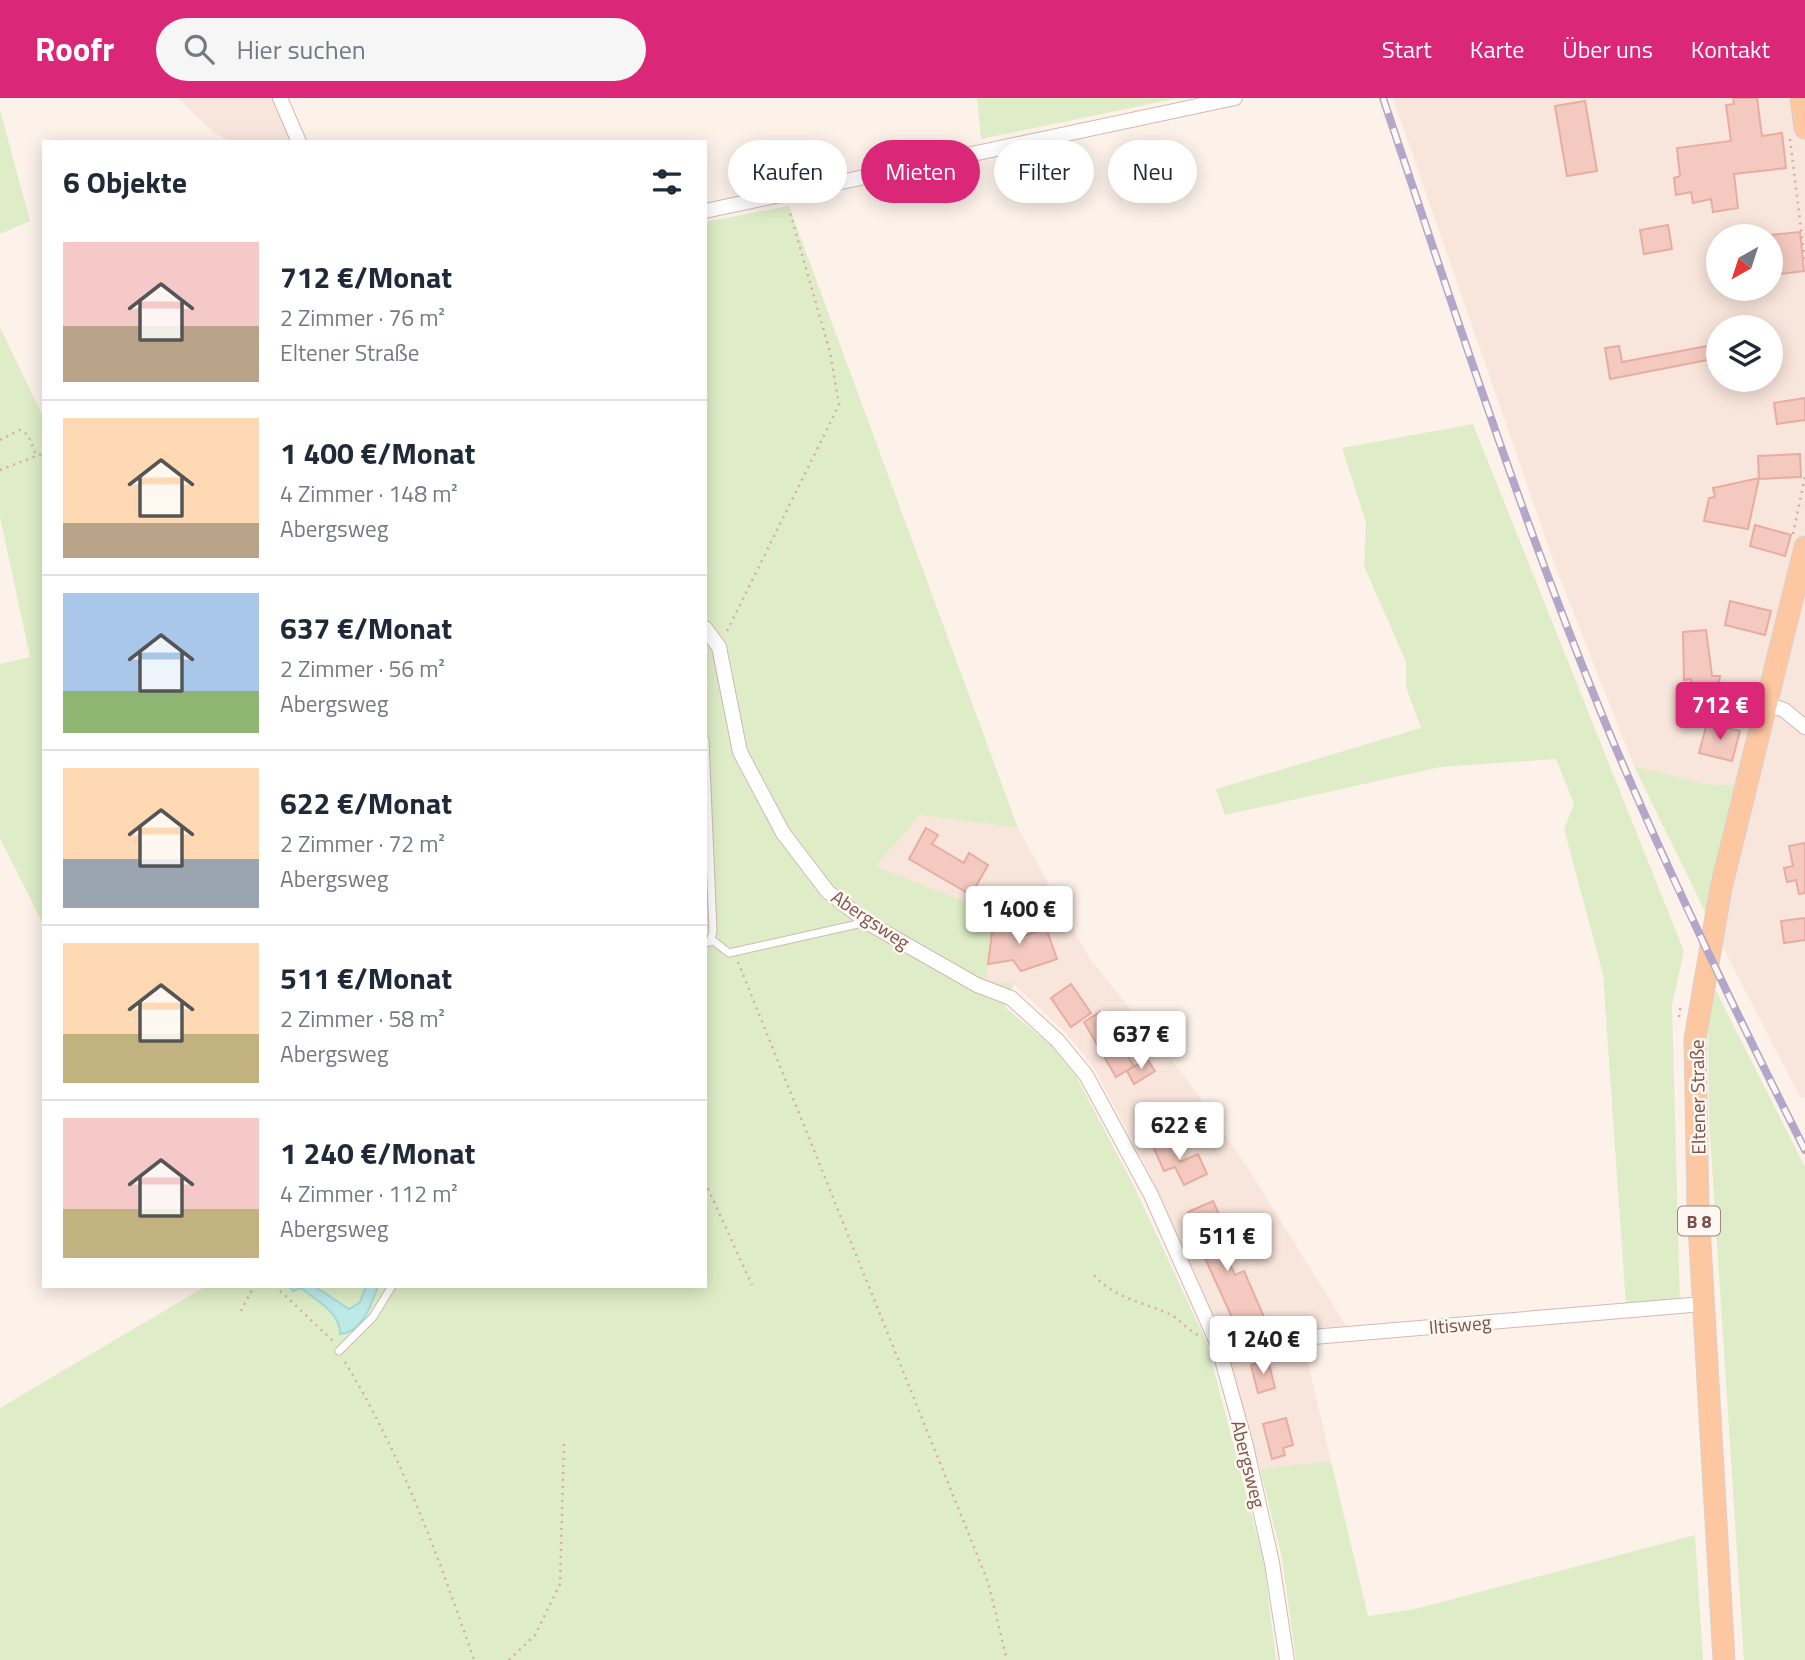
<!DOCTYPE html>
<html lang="de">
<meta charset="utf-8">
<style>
:root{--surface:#fff;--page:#f6f6f7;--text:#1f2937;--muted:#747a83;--line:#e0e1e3;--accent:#db2777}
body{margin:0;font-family:"Titillium Web",sans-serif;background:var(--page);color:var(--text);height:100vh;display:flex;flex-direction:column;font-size:26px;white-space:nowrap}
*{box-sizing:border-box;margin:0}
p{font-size:23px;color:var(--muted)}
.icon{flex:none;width:38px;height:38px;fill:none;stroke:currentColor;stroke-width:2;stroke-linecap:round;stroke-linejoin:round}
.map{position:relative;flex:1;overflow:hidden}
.side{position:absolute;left:42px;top:42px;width:665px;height:1148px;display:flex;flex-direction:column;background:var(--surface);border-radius:0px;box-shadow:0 4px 18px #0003}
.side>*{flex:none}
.guide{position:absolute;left:728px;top:42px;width:665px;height:63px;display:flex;gap:14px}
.needle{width:46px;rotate:219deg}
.controls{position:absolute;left:1706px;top:126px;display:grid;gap:14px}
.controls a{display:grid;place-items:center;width:77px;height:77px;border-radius:50%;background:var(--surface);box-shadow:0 4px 18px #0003;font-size:35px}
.price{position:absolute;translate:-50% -60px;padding:0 16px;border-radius:7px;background:#fff;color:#222;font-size:23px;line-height:46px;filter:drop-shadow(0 2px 4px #0008)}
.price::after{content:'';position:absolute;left:50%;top:42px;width:21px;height:16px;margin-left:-10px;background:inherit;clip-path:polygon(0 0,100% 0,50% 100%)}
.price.on{background:var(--accent);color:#fff}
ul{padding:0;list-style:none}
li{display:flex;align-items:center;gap:21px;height:175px;padding:0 21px}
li+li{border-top:2px solid var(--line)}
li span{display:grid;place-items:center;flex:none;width:196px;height:140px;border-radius:0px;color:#555}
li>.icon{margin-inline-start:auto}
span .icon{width:84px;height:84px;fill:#fffc;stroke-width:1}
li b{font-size:30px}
h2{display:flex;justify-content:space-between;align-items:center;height:84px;padding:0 21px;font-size:30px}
.chip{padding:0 24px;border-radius:32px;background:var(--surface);box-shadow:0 4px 18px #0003;font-size:24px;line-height:63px}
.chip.on{background:var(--accent);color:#fff}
header{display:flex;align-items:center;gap:42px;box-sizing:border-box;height:98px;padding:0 35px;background:var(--accent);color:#fff}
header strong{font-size:33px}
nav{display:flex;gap:38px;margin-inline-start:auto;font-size:24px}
.search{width:490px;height:63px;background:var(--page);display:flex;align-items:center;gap:18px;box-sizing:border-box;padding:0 24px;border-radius:38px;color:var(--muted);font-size:26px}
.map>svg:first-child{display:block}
.residential{fill:#f8e5db;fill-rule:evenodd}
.green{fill:#deedc7}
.water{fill:#bde9e6;stroke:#a2dbd8;stroke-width:2}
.building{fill:#f4cac0;stroke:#e8aca0;stroke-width:2}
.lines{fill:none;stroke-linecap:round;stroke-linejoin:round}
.service-casing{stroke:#d3b9b1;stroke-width:9}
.minor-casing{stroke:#d3b9b1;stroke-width:16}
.primary-casing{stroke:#dacfcd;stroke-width:23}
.path{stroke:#daaca2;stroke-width:2.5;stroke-dasharray:2 5;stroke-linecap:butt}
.service{stroke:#fff;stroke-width:7}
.minor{stroke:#fff;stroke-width:14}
.primary{stroke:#fdc7a1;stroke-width:21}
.rail-casing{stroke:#b2a6c9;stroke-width:8}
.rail{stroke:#fff7f1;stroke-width:5;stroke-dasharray:16;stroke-linecap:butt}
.labels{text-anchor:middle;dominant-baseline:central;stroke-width:5;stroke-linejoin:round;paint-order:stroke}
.shield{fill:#fff7f1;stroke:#a2847d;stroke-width:2}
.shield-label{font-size:18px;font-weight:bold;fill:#7a524b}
.street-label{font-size:19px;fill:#7a524b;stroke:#fff7f1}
</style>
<header>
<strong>Roofr</strong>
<div class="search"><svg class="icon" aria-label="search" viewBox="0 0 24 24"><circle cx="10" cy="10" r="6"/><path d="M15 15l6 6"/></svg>Hier suchen</div>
<nav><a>Start</a><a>Karte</a><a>Über uns</a><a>Kontakt</a></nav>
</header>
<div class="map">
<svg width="1805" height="1562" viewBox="0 0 1805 1562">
<rect width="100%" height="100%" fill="#fdf2ea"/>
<g class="residential">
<polygon points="178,0 280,0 299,44 232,44 213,34"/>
<path d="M1393 0H1805V999L1801 1001 1713 830 1743 689 1705 686 1634 668 1557 473ZM1718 138H1771V191H1718ZM1718 229H1771V282H1718Z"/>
<polygon points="920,717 1018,730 1090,861 1185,979 1248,1070 1348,1231 1303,1244 1331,1363 1260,1371 1224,1240 1148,1073 1093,968 1065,934 1014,886 998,886 986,881 874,768"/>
</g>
<g class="green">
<polygon points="977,0 1179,0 981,41"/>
<polygon points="0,12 30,123 0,136"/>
<polygon points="789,108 1018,730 920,717 875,768 993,815 986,881 998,885 1014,885 1005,909 1053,949 1076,978 1134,1088 1207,1245 1264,1464 1276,1562 0,1562 0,1310 206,1188 705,1188 705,124"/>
<polygon points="0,229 44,321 44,828 0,740 0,566 30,559 0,419"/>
<polygon points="1473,326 1684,853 1672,907 1680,1205 1626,1208 1603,876 1564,731 1574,706 1556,661 1440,669 1225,717 1216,691 1421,630 1406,589 1406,564 1364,468 1366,424 1342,350"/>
<polygon points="1634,668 1705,686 1744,688 1713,830"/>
<polygon points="1715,891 1805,1069 1805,1562 1744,1562 1709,1022 1708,929"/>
<polygon points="1331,1363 1368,1518 1415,1511 1695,1437 1703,1562 1296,1562 1282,1460 1260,1371"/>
</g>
<path class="water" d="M289 1188H314L349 1211 360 1204 366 1188H378C371 1207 363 1234 340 1236 341 1215 317 1203 301 1190L293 1193Z"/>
<g class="building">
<polygon points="1733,0 1757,0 1762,38 1782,35 1786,70 1734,76 1738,110 1713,114 1711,101 1693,105 1691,94 1676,97 1674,80 1680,78 1677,50 1731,43 1726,7 1734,6"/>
<polygon points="1585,3 1597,73 1567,78 1555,8"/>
<polygon points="1668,127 1672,151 1644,156 1640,132"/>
<polygon points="1800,134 1804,173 1771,177 1771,137"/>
<polygon points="1718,246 1718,260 1610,281 1605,250 1619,248 1622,264"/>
<polygon points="1805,300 1805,322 1777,326 1774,305"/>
<polygon points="1800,356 1801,379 1759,381 1758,358"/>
<polygon points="1759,380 1748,431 1704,423 1709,400 1715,399 1713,390"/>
<polygon points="1755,427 1791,437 1785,458 1750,448"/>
<polygon points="1730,503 1771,513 1765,537 1725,527"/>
<polygon points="1706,532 1712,578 1720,578 1713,624 1699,621 1703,602 1692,603 1691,581 1684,582 1683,534"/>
<polygon points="1707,625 1740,633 1732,663 1699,655"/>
<polygon points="926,730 938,737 932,746 964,765 969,755 988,767 971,797 909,761"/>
<polygon points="1805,745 1805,795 1799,796 1796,782 1787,784 1784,770 1793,768 1789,748"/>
<polygon points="994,819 1008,820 1021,839 1046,830 1057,861 1021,873 1013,862 988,866"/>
<polygon points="1805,820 1805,842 1784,845 1781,823"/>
<polygon points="1071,886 1091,915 1071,929 1051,900"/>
<polygon points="1100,914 1134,968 1116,979 1084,924"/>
<polygon points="1147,961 1155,973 1134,986 1127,973"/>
<polygon points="1169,1039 1180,1064 1198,1056 1207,1076 1184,1087 1175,1069 1164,1073 1152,1046"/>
<polygon points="1213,1103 1222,1123 1208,1130 1219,1155 1224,1153 1235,1177 1244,1173 1267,1226 1246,1235 1241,1235 1235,1226 1194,1136 1197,1134 1188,1114"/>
<polygon points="1268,1262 1275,1290 1258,1295 1251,1267"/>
<polygon points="1286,1320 1293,1347 1283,1350 1285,1357 1272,1361 1263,1326"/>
</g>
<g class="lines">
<g class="service-casing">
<g id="service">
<polyline points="705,642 713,833 710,844 705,845"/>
<polyline points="711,841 729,855 867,824"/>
<polyline points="339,1253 373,1219 392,1188"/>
</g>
</g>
<g class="minor-casing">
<g id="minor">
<polyline points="280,0 299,44"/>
<polyline points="705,113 1235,0"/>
<polyline points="705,530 719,549 740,654 783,735 828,794 870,826 977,887 1011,900 1058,943 1086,977 1151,1097 1218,1247 1246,1348 1272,1465 1287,1562"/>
<polyline points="1765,605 1784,612 1805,629"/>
<polyline points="1218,1247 1703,1206"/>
</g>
</g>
<g class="primary-casing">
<g id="primary">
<polyline points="1801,0 1805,30"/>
<polyline points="1724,1562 1698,1110 1695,941 1721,790 1805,449"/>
</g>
</g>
<g class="path">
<polyline points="1790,41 1805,164"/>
<polyline points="0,342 20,332 28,337 36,357"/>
<polyline points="0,372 44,355"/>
<polyline points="1793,436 1805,378"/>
<polyline points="727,533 839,307 830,254 789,111"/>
<polyline points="738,864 988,1484 1007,1562"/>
<polyline points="1679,919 1681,905"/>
<polyline points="705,1084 752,1187"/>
<path d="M1094 1177C1114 1201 1145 1204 1171 1217 1181 1222 1187 1232 1198 1237"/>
<polyline points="275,1188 333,1243"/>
<polyline points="241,1213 254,1188"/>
<path d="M345 1264C401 1356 439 1460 474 1562"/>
<polyline points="509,1562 535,1537 560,1486 564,1343"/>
</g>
<use href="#service" class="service"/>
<use href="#minor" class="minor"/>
<use href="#primary" class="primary"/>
<g class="rail-casing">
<path id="rail" d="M1383 0C1454 211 1522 423 1607 629 1667 773 1735 913 1805 1052"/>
</g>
<use href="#rail" class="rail"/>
</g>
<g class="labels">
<rect class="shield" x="1678" y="1108.5" width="42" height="29" rx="5"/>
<g class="shield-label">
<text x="1699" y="1123">B 8</text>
</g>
<g class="street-label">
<text transform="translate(871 821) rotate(34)">Abergsweg</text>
<text transform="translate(1697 999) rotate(-91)">Eltener Straße</text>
<text transform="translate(1460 1226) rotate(-5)">Iltisweg</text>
<text transform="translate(1249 1366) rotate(76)">Abergsweg</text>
</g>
</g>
</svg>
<div class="controls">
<a><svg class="needle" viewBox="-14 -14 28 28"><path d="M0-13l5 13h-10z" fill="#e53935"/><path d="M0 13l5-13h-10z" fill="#747a83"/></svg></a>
<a><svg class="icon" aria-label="layers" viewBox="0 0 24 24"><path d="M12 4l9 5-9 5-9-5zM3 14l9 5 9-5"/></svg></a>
</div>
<b class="price on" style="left:1720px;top:644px">712 €</b>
<b class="price" style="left:1019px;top:848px">1 400 €</b>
<b class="price" style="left:1141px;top:973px">637 €</b>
<b class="price" style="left:1179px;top:1064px">622 €</b>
<b class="price" style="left:1227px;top:1175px">511 €</b>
<b class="price" style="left:1263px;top:1278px">1 240 €</b>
<div class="guide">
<a class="chip">Kaufen</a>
<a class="chip on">Mieten</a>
<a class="chip">Filter</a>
<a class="chip">Neu</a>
</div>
<section class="side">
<h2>6 Objekte<svg class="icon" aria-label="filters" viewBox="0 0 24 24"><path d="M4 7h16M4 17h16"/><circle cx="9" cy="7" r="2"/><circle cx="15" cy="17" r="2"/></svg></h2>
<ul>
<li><span style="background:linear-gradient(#f6c9c9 60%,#b9a48a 0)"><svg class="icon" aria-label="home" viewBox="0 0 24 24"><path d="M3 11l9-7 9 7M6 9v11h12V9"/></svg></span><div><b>712 €/Monat</b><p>2 Zimmer · 76 m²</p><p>Eltener Straße</p></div></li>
<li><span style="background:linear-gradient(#ffd9b3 75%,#b9a48a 0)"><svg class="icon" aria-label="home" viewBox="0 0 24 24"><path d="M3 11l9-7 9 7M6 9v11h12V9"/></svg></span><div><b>1 400 €/Monat</b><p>4 Zimmer · 148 m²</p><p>Abergsweg</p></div></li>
<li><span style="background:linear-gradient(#a9c7e8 70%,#8fb573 0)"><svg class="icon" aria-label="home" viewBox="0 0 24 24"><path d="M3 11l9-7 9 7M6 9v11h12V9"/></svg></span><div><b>637 €/Monat</b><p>2 Zimmer · 56 m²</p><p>Abergsweg</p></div></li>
<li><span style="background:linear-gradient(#ffd9b3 65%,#9aa5b1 0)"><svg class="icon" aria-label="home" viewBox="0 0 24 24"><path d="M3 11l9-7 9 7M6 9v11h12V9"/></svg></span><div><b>622 €/Monat</b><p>2 Zimmer · 72 m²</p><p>Abergsweg</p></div></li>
<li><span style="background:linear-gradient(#ffd9b3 65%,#c2b280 0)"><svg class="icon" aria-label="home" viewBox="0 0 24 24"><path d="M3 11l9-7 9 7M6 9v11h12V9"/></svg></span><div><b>511 €/Monat</b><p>2 Zimmer · 58 m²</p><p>Abergsweg</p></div></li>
<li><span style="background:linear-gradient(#f6c9c9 65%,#c2b280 0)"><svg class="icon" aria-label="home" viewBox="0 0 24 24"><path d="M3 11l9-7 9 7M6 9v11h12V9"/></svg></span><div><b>1 240 €/Monat</b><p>4 Zimmer · 112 m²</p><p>Abergsweg</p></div></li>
</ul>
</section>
</div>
